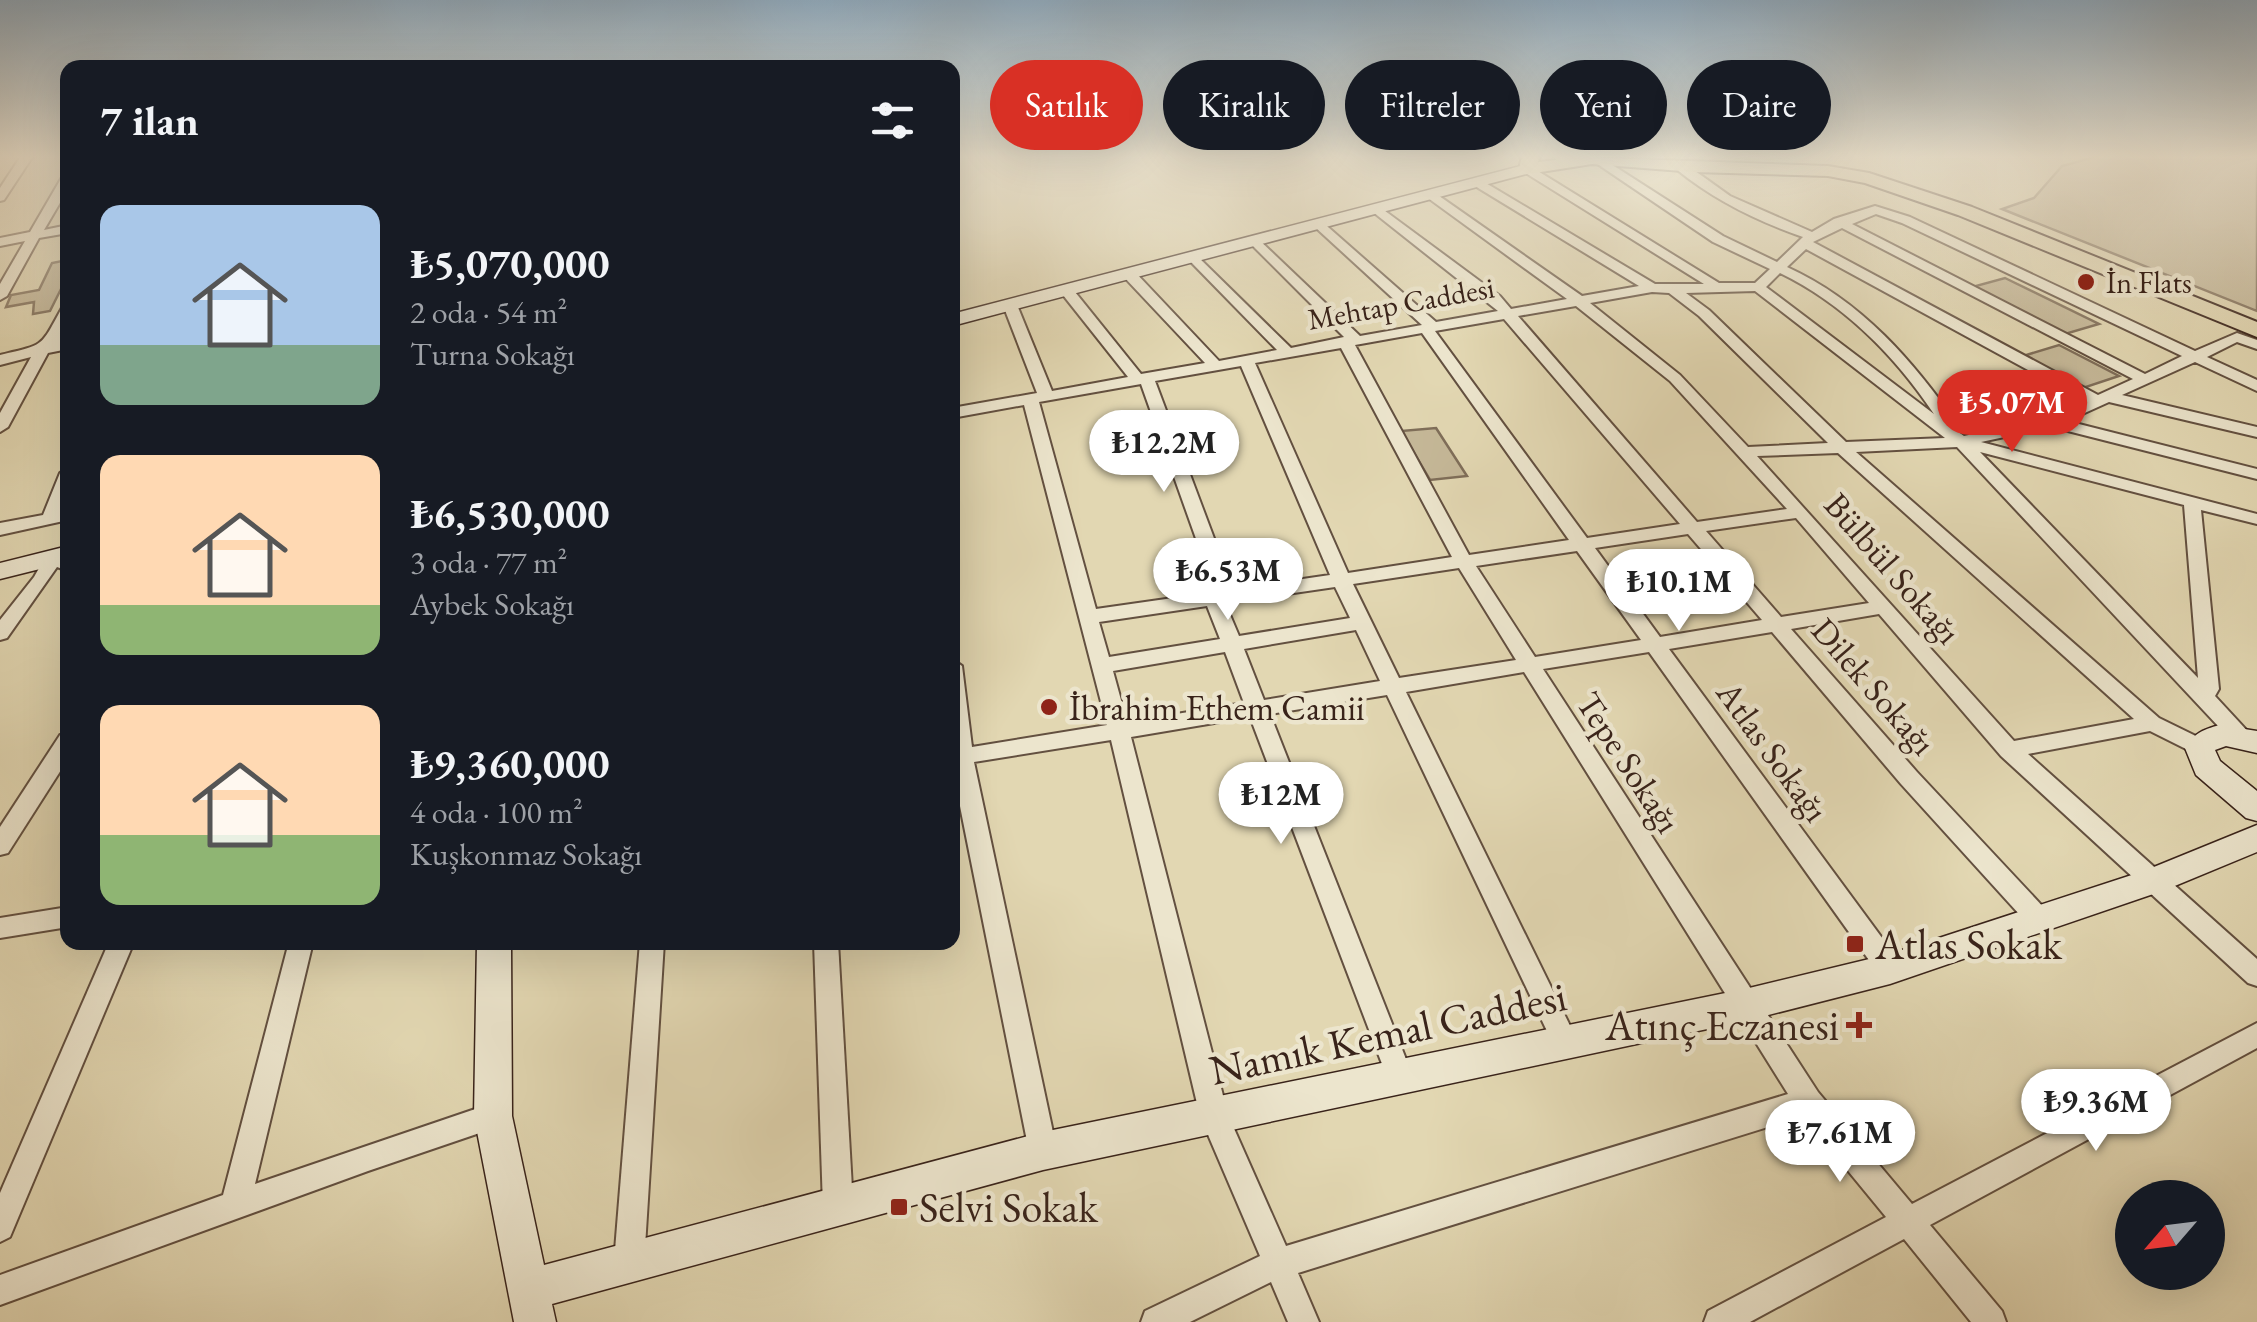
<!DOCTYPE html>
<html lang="tr">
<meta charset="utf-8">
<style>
:root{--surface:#171b24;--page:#20242c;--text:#f1f3f6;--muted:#9ea1a6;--accent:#d93025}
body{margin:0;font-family:"EB Garamond",serif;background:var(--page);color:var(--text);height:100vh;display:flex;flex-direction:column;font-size:38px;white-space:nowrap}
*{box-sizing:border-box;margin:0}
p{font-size:32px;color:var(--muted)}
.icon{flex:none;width:55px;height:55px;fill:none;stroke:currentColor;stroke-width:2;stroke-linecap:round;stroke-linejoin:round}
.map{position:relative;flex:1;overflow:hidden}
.side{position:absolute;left:60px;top:60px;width:900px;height:890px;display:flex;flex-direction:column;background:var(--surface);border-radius:20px;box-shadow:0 10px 40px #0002}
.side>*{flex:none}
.top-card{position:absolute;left:990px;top:60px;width:950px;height:90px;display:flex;gap:20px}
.needle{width:65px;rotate:242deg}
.controls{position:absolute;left:2115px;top:1180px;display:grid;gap:20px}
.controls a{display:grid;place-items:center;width:110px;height:110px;border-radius:50%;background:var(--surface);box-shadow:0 10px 40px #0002;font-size:50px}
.price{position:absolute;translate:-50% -85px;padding:0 22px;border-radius:35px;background:#fff;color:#222;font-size:32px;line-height:65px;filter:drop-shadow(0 2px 5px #0008)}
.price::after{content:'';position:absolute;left:50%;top:60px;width:30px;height:22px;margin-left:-15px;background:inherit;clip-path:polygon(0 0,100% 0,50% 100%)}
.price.on{background:var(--accent);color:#fff}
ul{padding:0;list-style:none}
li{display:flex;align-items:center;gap:30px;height:250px;padding:0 40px}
li span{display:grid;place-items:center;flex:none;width:280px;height:200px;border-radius:20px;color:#555}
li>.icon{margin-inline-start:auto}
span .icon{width:120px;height:120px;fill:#fffc;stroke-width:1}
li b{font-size:42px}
h2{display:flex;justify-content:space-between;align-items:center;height:120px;padding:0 40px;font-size:42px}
.pill{padding:0 35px;border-radius:45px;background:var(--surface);box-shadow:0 10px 40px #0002;font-size:35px;line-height:90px}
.pill.on{background:var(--accent);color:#fff}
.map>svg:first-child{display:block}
.green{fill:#c5b898;stroke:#7f6e59;stroke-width:2.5}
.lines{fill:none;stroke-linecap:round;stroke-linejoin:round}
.street-casing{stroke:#635040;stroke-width:4}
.secondary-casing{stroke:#39231a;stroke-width:3}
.primary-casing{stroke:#39231a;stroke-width:4}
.street{fill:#ece5cd;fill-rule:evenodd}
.secondary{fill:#ece5cd;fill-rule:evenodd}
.primary{fill:#e2d7b2;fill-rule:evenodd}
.poi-dot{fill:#8f2418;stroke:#ece5cd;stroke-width:4}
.labels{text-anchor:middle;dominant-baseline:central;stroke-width:9;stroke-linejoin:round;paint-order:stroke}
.far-poi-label{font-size:30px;fill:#39231a;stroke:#ece5cd;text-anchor:start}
.far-street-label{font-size:30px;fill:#39231a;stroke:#ece5cd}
.street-label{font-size:35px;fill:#39231a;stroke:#ece5cd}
.poi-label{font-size:35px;fill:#39231a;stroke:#ece5cd;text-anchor:start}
.near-poi-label{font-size:42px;fill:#39231a;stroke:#ece5cd;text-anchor:start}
.near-street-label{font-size:42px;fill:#39231a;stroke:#ece5cd}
</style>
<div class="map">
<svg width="2257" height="1322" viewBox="0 0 2257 1322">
<rect width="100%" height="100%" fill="#e2d7b2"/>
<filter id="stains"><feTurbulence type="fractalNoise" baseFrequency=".002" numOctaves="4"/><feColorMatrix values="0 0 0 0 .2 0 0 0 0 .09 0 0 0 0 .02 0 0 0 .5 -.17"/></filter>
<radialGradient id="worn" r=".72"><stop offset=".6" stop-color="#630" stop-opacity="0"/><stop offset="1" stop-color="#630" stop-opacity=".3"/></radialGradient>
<g class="green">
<polygon points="2098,156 2257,156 2257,311 2002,209 2034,198 2062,166"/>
<polygon points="67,260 67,277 50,311 33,314 34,302 6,307 11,295 39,290 52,263"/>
<polygon points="2005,278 2099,324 2065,334 1972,287"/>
<polygon points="2059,345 2119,376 2083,388 2023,356"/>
<polygon points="1436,428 1467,476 1430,480 1401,431"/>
</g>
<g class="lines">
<g class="street-casing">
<g id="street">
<polygon points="21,156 33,156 4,200 0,201 0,188"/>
<path d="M1600 157 1723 236 1777 262 1803 237C1757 221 1714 200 1676 169V163H1684L1730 196 1812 232 1834 219 1875 206 1910 217 2195 351 2237 333 2257 340V349L2237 342 2207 357 2257 380V391L2195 362 2122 395 2257 427V437L2109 402 2067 421 2257 469V479L2052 427 1981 442 2257 514V524L2201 510 2219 689 2215 696 2252 736 2249 742H2233L1957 447 1856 452 2159 718 2208 742 2211 748 2208 754 2200 756 2150 731 2028 754 2257 959V986L2248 983 2001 756 1879 614 1791 629 1917 772 2047 911 2050 918 2047 925 2038 928 2029 925 1901 784 1772 632 1669 649 1899 961 1903 969 1899 977 1890 980 1881 977 1649 652 1543 669 1818 1092 1912 1204 2257 1023V1048L1930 1225 2002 1311 2006 1322H1971L1904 1239 1750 1322H1704L1708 1311 1886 1217 1803 1116 1298 1273 1319 1322H1288L1271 1282 1190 1322H1141L1145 1311 1260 1256 1200 1116 1111 740 974 762 1057 1151 1053 1161 1043 1165 1033 1161 1029 1151 952 766V659L962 666 972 747 1107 725 1024 405 952 418V408L1037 393 1003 305 1010 301 1017 305 1052 391 1128 377 1059 290 1066 286 1071 287 1141 374 1205 363 1124 277V271H1134L1219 361 1277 350 1189 260V254L1194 253 1291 348 1344 337 1251 244 1249 241 1256 237 1360 336 1422 325 1315 227 1314 224 1320 220 1436 322 1498 311 1373 212V206L1377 205 1500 296 1511 309 1567 299 1428 198 1426 195 1432 191 1582 296 1639 286 1475 186V180L1479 179 1655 284H1704L1524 172V166L1528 165 1719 283H1755L1770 269 1713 242 1596 163V159ZM1876 214 1902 223 2182 356 2145 374 1852 224ZM1842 228 2133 379 2098 395 1813 242ZM1806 249 2085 401 2047 418 1964 436 1957 431 1960 428C1914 362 1862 301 1787 267ZM1780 273C1844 304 1895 356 1934 414L1766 287ZM1755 291 1945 438 1846 442 1709 310 1686 293ZM1652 292 1669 293 1699 316 1828 443 1748 447 1680 375 1590 303ZM1576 306 1670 381 1787 509 1697 522 1518 316ZM1504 319 1680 524 1587 538 1435 331ZM1422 333 1569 540 1469 555 1355 345ZM1341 348 1452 557 1348 573 1255 363ZM1241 366 1330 575 1233 589 1155 381ZM1141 384 1215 592 1096 609 1039 402ZM1980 452 2184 505 2198 678ZM1838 453 2134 719 2014 741 1757 456ZM1796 518 1869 603 1781 617 1706 531ZM1688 534 1762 620 1660 637 1595 548ZM1577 551 1641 640 1535 657 1476 566ZM1459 568 1516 660 1399 678 1353 584ZM1335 587 1350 618 1239 636 1225 603ZM1207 606 1220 639 1109 657 1099 622ZM1356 630 1380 681 1264 700 1244 649ZM1225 652 1244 703 1127 722 1113 671ZM1524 672 1788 1094 1286 1246 1228 1115 1131 737 1250 717 1387 1077 1390 1086 1400 1090 1410 1086 1413 1077 1270 714 1387 695 1556 1050 1565 1054 1574 1050 1578 1042 1406 692Z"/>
<polygon points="68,174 68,189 44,230 68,225 68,233 39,238 7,296 0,300 0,284 25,241 0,246 0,238 30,232 62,177"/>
<path d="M68 305V326L61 341 68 340V349L48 353 8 427 0 432V413L31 357 0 365V355C47 344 40 347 63 306Z"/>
<polygon points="68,468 68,496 62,511 68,510 68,520 0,535 0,523 43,515 60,473"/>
<polygon points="53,552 68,558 68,571 57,567 7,638 0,640 0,620 34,577 47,554"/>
<polygon points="68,733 68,759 8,853 0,855 0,827 60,735"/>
<polygon points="68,907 68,927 0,938 0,918"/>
<polygon points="109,942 134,942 10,1237 0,1242 0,1193"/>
<polygon points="289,942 313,942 255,1184 493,1103 503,1107 507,1116 503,1125 368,1171 0,1305 0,1275 223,1195"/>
<polygon points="640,942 664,942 644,1263 640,1274 629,1278 618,1274 614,1263"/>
<polygon points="814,942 838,942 853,1206 848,1216 838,1221 828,1216 823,1206"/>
</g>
</g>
<g class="secondary-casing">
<g id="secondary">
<polygon points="1528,164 1536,169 1534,172 952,326 952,314"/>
<polygon points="68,546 68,562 0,579 0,563"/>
<path d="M2219 725 2257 731V753L2226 746 2215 750 2220 761 2257 791V821L2246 818 2196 775 2185 748C2194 733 2203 730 2219 725Z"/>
<polygon points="2257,825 2257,852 2165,890 1890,984 1745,1021 1043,1170 552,1304 556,1322 514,1322 474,1116 477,942 511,942 512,1116 544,1265 1043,1132 1745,989 1890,954 2144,871"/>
</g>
</g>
<g class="primary-casing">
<polygon id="primary" points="1522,156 1540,156 1538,162 1556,160 1553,156 1828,166 1869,173 1972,207 2257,322 2257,337 1958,215 1865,183 1828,176 1695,172 1592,164 1528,174 1519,169"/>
</g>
<use href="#street" class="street"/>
<use href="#secondary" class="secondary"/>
<use href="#primary" class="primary"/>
</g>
<linearGradient id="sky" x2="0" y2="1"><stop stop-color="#8faabe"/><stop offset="0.46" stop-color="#f2eddc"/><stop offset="1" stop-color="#f2eddc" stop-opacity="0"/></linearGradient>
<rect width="2257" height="341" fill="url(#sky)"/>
<g class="poi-dot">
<circle cx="2086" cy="282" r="10"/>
<circle cx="1049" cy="707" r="10"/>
<rect x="1845" y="934" width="20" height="20" rx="5"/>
<path d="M1854 1010h10v10h10v10h-10v10h-10v-10h-10v-10h10z"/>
<rect x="889" y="1197" width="20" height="20" rx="5"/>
</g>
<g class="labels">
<g class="far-poi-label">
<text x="2106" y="282">İn Flats</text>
</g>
<g class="far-street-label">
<text transform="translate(1401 303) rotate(-10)">Mehtap Caddesi</text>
</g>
<g class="street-label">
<text transform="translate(1893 568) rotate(49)">Bülbül Sokağı</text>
<text transform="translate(1874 686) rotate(49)">Dilek Sokağı</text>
<text transform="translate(1773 751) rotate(54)">Atlas Sokağı</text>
<text transform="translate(1629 762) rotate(57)">Tepe Sokağı</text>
</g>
<g class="poi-label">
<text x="1069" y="707">İbrahim Ethem Camii</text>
</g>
<g class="near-poi-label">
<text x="1875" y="944">Atlas Sokak</text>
<text x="1839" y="1025" text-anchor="end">Atınç Eczanesi</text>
<text x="919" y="1207">Selvi Sokak</text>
</g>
<g class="near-street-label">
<text transform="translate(1388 1033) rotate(-12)">Namık Kemal Caddesi</text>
</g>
</g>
<rect width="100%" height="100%" filter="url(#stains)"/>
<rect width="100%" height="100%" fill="url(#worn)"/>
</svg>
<div class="controls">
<a><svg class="needle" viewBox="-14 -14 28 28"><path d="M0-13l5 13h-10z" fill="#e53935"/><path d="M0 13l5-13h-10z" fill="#9ea1a6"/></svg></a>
</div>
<b class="price on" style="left:2012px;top:455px">₺5.07M</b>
<b class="price" style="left:1164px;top:495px">₺12.2M</b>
<b class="price" style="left:1228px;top:623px">₺6.53M</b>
<b class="price" style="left:1679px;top:634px">₺10.1M</b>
<b class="price" style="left:1281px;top:847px">₺12M</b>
<b class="price" style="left:2096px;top:1154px">₺9.36M</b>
<b class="price" style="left:1840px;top:1185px">₺7.61M</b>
<div class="top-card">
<a class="pill on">Satılık</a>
<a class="pill">Kiralık</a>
<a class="pill">Filtreler</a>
<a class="pill">Yeni</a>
<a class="pill">Daire</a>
</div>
<section class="side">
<h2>7 ilan<svg class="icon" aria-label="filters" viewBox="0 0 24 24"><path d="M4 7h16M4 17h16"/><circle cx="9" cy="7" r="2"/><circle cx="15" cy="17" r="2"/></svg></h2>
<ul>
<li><span style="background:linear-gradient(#a9c7e8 70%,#7fa58c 0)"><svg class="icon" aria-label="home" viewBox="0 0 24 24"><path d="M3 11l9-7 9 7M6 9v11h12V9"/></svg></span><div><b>₺5,070,000</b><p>2 oda · 54 m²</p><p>Turna Sokağı</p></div></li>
<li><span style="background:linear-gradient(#ffd9b3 75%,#8fb573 0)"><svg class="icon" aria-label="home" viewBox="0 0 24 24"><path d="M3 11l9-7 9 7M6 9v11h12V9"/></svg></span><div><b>₺6,530,000</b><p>3 oda · 77 m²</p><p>Aybek Sokağı</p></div></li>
<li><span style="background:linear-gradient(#ffd9b3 65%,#8fb573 0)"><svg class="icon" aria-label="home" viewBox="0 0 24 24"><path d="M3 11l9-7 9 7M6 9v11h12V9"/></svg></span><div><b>₺9,360,000</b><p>4 oda · 100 m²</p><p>Kuşkonmaz Sokağı</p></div></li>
</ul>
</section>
</div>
